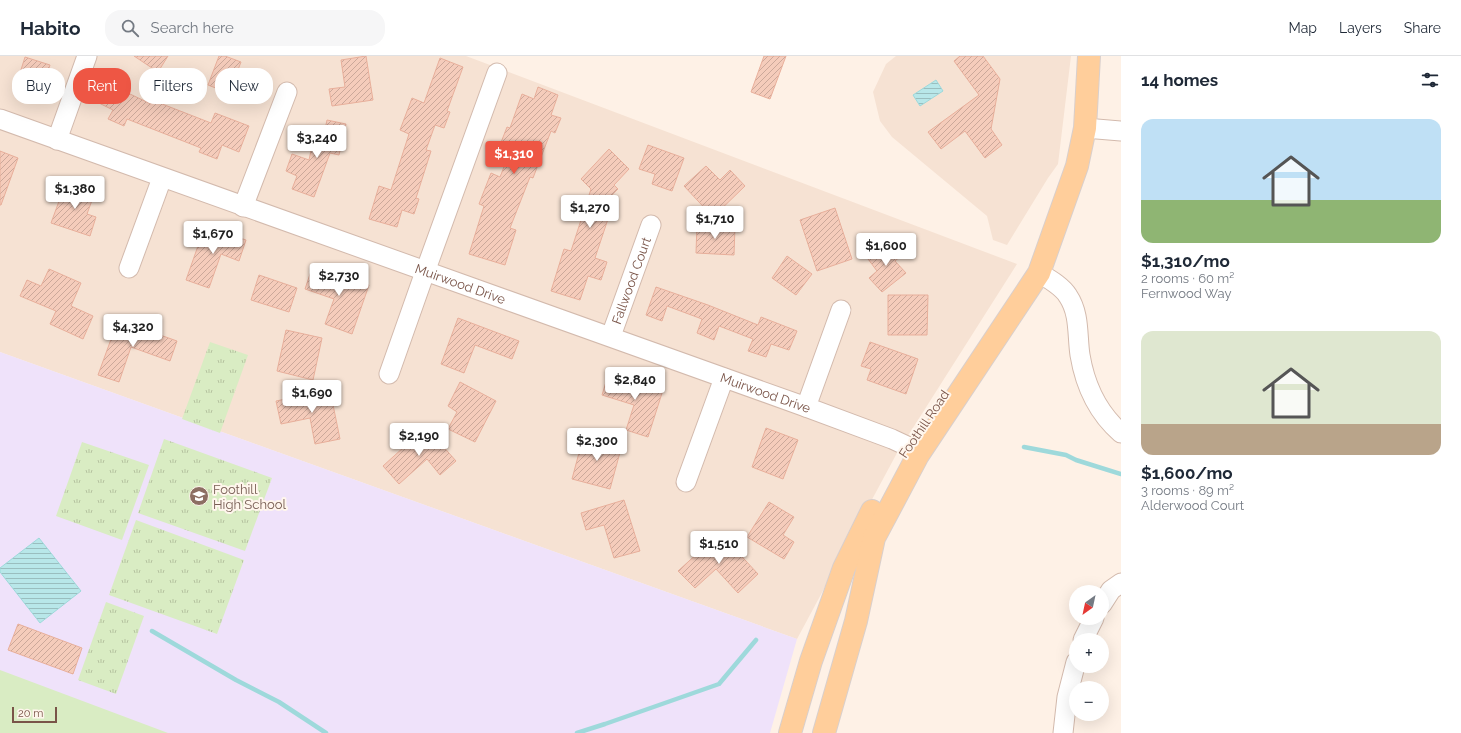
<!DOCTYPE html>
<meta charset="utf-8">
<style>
:root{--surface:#fff;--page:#f6f6f7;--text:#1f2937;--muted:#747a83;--line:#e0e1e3;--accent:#ee5644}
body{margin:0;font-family:Raleway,sans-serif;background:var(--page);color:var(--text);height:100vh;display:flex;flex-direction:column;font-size:15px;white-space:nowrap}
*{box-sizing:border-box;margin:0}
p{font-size:13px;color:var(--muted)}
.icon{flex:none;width:22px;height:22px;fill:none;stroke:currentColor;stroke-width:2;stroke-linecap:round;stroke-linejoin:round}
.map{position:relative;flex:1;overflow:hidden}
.drawer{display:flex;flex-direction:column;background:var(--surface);width:340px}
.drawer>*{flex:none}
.top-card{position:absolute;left:12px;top:12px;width:380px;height:36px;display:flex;gap:8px}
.needle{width:26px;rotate:213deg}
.fabs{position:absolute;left:1069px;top:529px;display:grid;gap:8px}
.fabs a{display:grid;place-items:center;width:40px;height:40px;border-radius:50%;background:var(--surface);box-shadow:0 4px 16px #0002;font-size:20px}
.scale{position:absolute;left:12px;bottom:10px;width:45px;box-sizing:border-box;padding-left:4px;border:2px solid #795448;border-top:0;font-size:11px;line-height:14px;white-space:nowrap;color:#795448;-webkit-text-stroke:3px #fff6ed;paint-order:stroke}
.price{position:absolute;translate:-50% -34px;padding:0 9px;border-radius:4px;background:#fff;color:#222;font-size:13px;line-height:26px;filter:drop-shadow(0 1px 2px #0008)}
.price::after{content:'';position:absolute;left:50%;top:24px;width:12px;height:9px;margin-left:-6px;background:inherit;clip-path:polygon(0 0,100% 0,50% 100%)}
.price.selected{background:var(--accent);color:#fff}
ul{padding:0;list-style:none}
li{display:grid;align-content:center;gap:8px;height:212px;padding:0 20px}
li span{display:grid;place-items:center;height:124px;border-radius:12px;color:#555}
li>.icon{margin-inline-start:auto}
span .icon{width:72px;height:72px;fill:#fffc;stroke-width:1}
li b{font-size:17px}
h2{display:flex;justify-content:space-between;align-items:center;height:48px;padding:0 20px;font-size:17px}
.chip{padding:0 14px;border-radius:16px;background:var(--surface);box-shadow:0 4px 16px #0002;font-size:14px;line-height:36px}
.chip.selected{background:var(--accent);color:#fff}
header{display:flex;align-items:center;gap:24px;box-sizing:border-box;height:56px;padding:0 20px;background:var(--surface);border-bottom:1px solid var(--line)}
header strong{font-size:19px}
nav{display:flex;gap:22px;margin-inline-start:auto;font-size:14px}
.search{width:280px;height:36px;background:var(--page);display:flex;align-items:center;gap:10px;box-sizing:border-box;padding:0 14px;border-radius:16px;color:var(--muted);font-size:15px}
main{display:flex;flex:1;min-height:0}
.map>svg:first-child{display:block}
.residential{fill:#f6e2d3}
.education{fill:#efe2fa}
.grass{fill:#d9ecc3}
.park{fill:url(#park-tufts)}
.water{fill:url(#water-rules);stroke:#9ed9db}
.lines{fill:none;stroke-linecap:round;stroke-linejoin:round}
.stream{stroke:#9ed9db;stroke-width:4.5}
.building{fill:url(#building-hatch);stroke:#e8af9b}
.minor-casing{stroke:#d3baad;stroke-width:21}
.major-casing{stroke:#d9cfcc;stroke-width:24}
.minor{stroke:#fff;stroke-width:19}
.major{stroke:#ffce9b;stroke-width:22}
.labels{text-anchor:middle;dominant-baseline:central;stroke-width:4;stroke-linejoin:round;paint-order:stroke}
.street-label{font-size:13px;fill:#795448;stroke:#fff6ed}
.education-label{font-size:13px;fill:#785e54;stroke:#fff6ed;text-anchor:start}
</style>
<header>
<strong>Habito</strong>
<div class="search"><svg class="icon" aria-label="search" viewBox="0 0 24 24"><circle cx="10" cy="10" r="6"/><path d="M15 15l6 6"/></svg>Search here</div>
<nav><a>Map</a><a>Layers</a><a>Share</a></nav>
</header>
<main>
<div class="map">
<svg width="1121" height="677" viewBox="0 0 1121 677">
<defs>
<pattern id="park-tufts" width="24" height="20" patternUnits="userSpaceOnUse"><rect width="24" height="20" fill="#d9ecc3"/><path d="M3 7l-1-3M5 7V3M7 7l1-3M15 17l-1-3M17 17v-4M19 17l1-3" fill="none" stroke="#b5c2a0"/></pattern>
<pattern id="water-rules" width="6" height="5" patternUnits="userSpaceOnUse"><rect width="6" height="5" fill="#b8e7e9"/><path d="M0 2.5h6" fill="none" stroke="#9abebf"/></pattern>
<pattern id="building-hatch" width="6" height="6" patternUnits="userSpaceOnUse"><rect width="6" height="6" fill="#f5ccbb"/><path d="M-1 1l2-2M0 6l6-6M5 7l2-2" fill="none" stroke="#cba89a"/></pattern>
</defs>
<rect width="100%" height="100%" fill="#fef1e6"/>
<g class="residential">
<polygon points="0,0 466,0 1017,208 897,397 797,583 0,296"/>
<polygon points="896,0 1071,0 1058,108 1048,122 1007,189 993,184 987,160 892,81 880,65 873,36 886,8"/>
</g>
<polygon class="education" points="0,296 797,583 770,677 0,677"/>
<polygon class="grass" points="0,614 168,677 0,677"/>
<g class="park">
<polygon points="210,286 248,299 220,377 182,363"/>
<polygon points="164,383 272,422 245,495 138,457"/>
<polygon points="82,386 149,409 122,484 56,460"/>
<polygon points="136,464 244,504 217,578 109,539"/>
<polygon points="106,546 144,560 116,638 78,624"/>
</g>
<g class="water">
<polygon points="936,24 943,35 920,50 913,39"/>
<polygon points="39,482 81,535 40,567 0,516 0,512"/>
</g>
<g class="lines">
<g class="stream">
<polyline points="1024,391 1066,399 1076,404 1121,418"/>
<polyline points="152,575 236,624 279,646 326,677"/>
<polyline points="577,677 605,668 719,628 756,584"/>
</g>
</g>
<g class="building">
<polygon points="134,0 168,0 158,16"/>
<polygon points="219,0 225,0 241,6 234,24 241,27 236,40 208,29"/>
<polygon points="366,0 373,44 332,50 329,33 345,31 341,4"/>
<polygon points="764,0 786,0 770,43 751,36"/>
<polygon points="960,0 983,0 1000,23 991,73 1002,89 985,102 965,75 941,93 928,76 979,39 954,5"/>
<polygon points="25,1 50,9 40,41 15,33"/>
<polygon points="440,2 463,11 447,55 450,56 444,72 435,69 426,94 431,95 416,142 419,143 414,158 402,154 397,171 369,163 379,130 391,134 409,78 400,74 412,42 424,47"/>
<polygon points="107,27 151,48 152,44 211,67 215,57 249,70 239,96 222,89 217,103 199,96 201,92 127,63 124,70 108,63 113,54 97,46"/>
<polygon points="538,31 558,39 551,59 561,62 555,77 551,75 533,122 530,121 510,172 516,174 505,209 469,198 484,150 479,148 491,117 500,121 511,93 500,89 507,71 510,72 522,38 534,43"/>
<polygon points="327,64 346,68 339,99 330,97 314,141 292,133 297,120 286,115 292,98 309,104 315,76 324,78"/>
<polygon points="648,89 684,102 672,135 652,128 655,118 639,113"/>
<polygon points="609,93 629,113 614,129 618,133 601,150 611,154 595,202 607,206 601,224 588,220 580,244 551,235 564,193 571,195 591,133 581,123"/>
<polygon points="0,95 18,102 1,149 0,149"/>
<polygon points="706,110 720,124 730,114 745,130 713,161 684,130"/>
<polygon points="66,126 95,136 87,158 96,161 90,180 51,167"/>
<polygon points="835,152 852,203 817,215 800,164"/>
<polygon points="697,168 735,171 734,199 696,197"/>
<polygon points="205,170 246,184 239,205 221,198 209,232 186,224"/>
<polygon points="890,185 902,199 895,205 906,217 882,236 869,222 877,215 868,203"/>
<polygon points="787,200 812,218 796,239 772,222"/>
<polygon points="313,209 369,229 352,278 325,268 334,243 305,233"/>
<polygon points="49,213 81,227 71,250 93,260 83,283 50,268 56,255 20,240 27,224 41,230"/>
<polygon points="259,219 297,232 289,256 251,244"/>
<polygon points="656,231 708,249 758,269 761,261 797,275 789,294 771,288 766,301 748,295 753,283 719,270 714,284 697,277 702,263 667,250 662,265 646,259"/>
<polygon points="888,239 928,239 927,279 888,279"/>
<polygon points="458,262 519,285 512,303 475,289 464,317 441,308"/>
<polygon points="118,264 177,285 170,305 131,291 119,326 98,319"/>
<polygon points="286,274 322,282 313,324 277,315"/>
<polygon points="870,286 918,303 906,338 867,324 871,313 861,310"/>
<polygon points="609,316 663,334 648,381 626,374 634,349 602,339"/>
<polygon points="460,326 496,345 475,386 448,373 457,356 448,350"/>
<polygon points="330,334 340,383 315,388 310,362 281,368 276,345"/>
<polygon points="426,371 456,405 440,419 427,403 399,428 383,410"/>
<polygon points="766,372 798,384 783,423 752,411"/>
<polygon points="584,378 622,389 610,433 572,423"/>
<polygon points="624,444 640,495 614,502 604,469 586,474 581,457"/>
<polygon points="769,446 794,461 783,479 794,486 784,503 747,481"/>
<polygon points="720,477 758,518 738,537 716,513 695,532 678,515"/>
<polygon points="18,568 82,592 73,618 8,594"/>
</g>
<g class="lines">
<g class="minor-casing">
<g id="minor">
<path id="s1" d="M0 63 806 351 892 383 907 390 918 399"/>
<polyline points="1085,72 1121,75"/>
<polyline points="57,84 87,0"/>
<polyline points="243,151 287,36"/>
<polyline points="129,212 162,122"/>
<path d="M1039 217C1049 223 1062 230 1068 240 1080 258 1077 279 1080 299 1085 329 1098 357 1121 377"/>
<path id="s2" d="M611 280 651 169"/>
<polyline points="389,318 425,216 497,17"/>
<polyline points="806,351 841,254"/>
<polyline points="686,426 724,322"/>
<polyline points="1102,548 1111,534 1121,527"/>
<polyline points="1083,584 1094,562"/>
<polyline points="1063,677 1067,641 1076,606"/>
</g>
</g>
<g class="major-casing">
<g id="major">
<polyline points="790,677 811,605 844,512 872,455"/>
<polyline points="824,677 856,565 874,482 918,399 1039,217 1077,110 1085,72 1089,0"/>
</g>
</g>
<use href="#minor" class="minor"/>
<use href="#major" class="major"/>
</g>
<defs>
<g id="school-disc" transform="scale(1)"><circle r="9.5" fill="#8d6e63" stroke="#fff6ed"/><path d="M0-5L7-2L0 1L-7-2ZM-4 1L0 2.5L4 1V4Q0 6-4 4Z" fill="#fff"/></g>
</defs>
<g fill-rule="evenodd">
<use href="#school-disc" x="199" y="440"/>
</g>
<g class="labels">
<g class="street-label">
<text stroke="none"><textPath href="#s2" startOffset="59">Fallwood Court</textPath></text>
<text stroke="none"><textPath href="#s1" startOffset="489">Muirwood Drive</textPath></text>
<text stroke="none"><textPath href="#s1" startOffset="813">Muirwood Drive</textPath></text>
<text transform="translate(924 368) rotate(-56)">Foothill Road</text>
</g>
<g class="education-label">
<text x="213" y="433">Foothill<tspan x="213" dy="15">High School</tspan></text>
</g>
</g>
</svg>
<div class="fabs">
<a><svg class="needle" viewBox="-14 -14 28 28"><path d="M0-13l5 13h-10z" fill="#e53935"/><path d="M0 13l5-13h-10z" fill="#747a83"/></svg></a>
<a>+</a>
<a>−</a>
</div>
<div class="scale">20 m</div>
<b class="price" style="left:317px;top:103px">$3,240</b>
<b class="price selected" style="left:514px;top:119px">$1,310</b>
<b class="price" style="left:75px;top:154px">$1,380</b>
<b class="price" style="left:590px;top:173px">$1,270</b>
<b class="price" style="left:715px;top:184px">$1,710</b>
<b class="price" style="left:213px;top:199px">$1,670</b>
<b class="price" style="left:886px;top:211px">$1,600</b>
<b class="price" style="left:339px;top:241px">$2,730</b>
<b class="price" style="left:133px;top:292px">$4,320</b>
<b class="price" style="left:635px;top:345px">$2,840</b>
<b class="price" style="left:312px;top:358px">$1,690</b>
<b class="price" style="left:419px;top:401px">$2,190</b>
<b class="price" style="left:597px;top:406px">$2,300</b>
<b class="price" style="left:719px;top:509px">$1,510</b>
<div class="top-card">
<a class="chip">Buy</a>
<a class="chip selected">Rent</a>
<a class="chip">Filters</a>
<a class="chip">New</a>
</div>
</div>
<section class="drawer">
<h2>14 homes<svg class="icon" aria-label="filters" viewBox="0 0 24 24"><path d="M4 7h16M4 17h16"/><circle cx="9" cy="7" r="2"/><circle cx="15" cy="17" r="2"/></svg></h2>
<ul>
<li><span style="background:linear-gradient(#bfe0f5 65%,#8fb573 0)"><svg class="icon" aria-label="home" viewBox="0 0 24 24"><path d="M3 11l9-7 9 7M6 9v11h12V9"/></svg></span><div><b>$1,310/mo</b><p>2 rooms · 60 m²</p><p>Fernwood Way</p></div></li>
<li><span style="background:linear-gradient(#dfe7d0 75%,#b9a48a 0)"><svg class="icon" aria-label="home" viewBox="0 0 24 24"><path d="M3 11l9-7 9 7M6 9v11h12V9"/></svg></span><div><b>$1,600/mo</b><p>3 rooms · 89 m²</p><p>Alderwood Court</p></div></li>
</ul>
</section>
</main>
